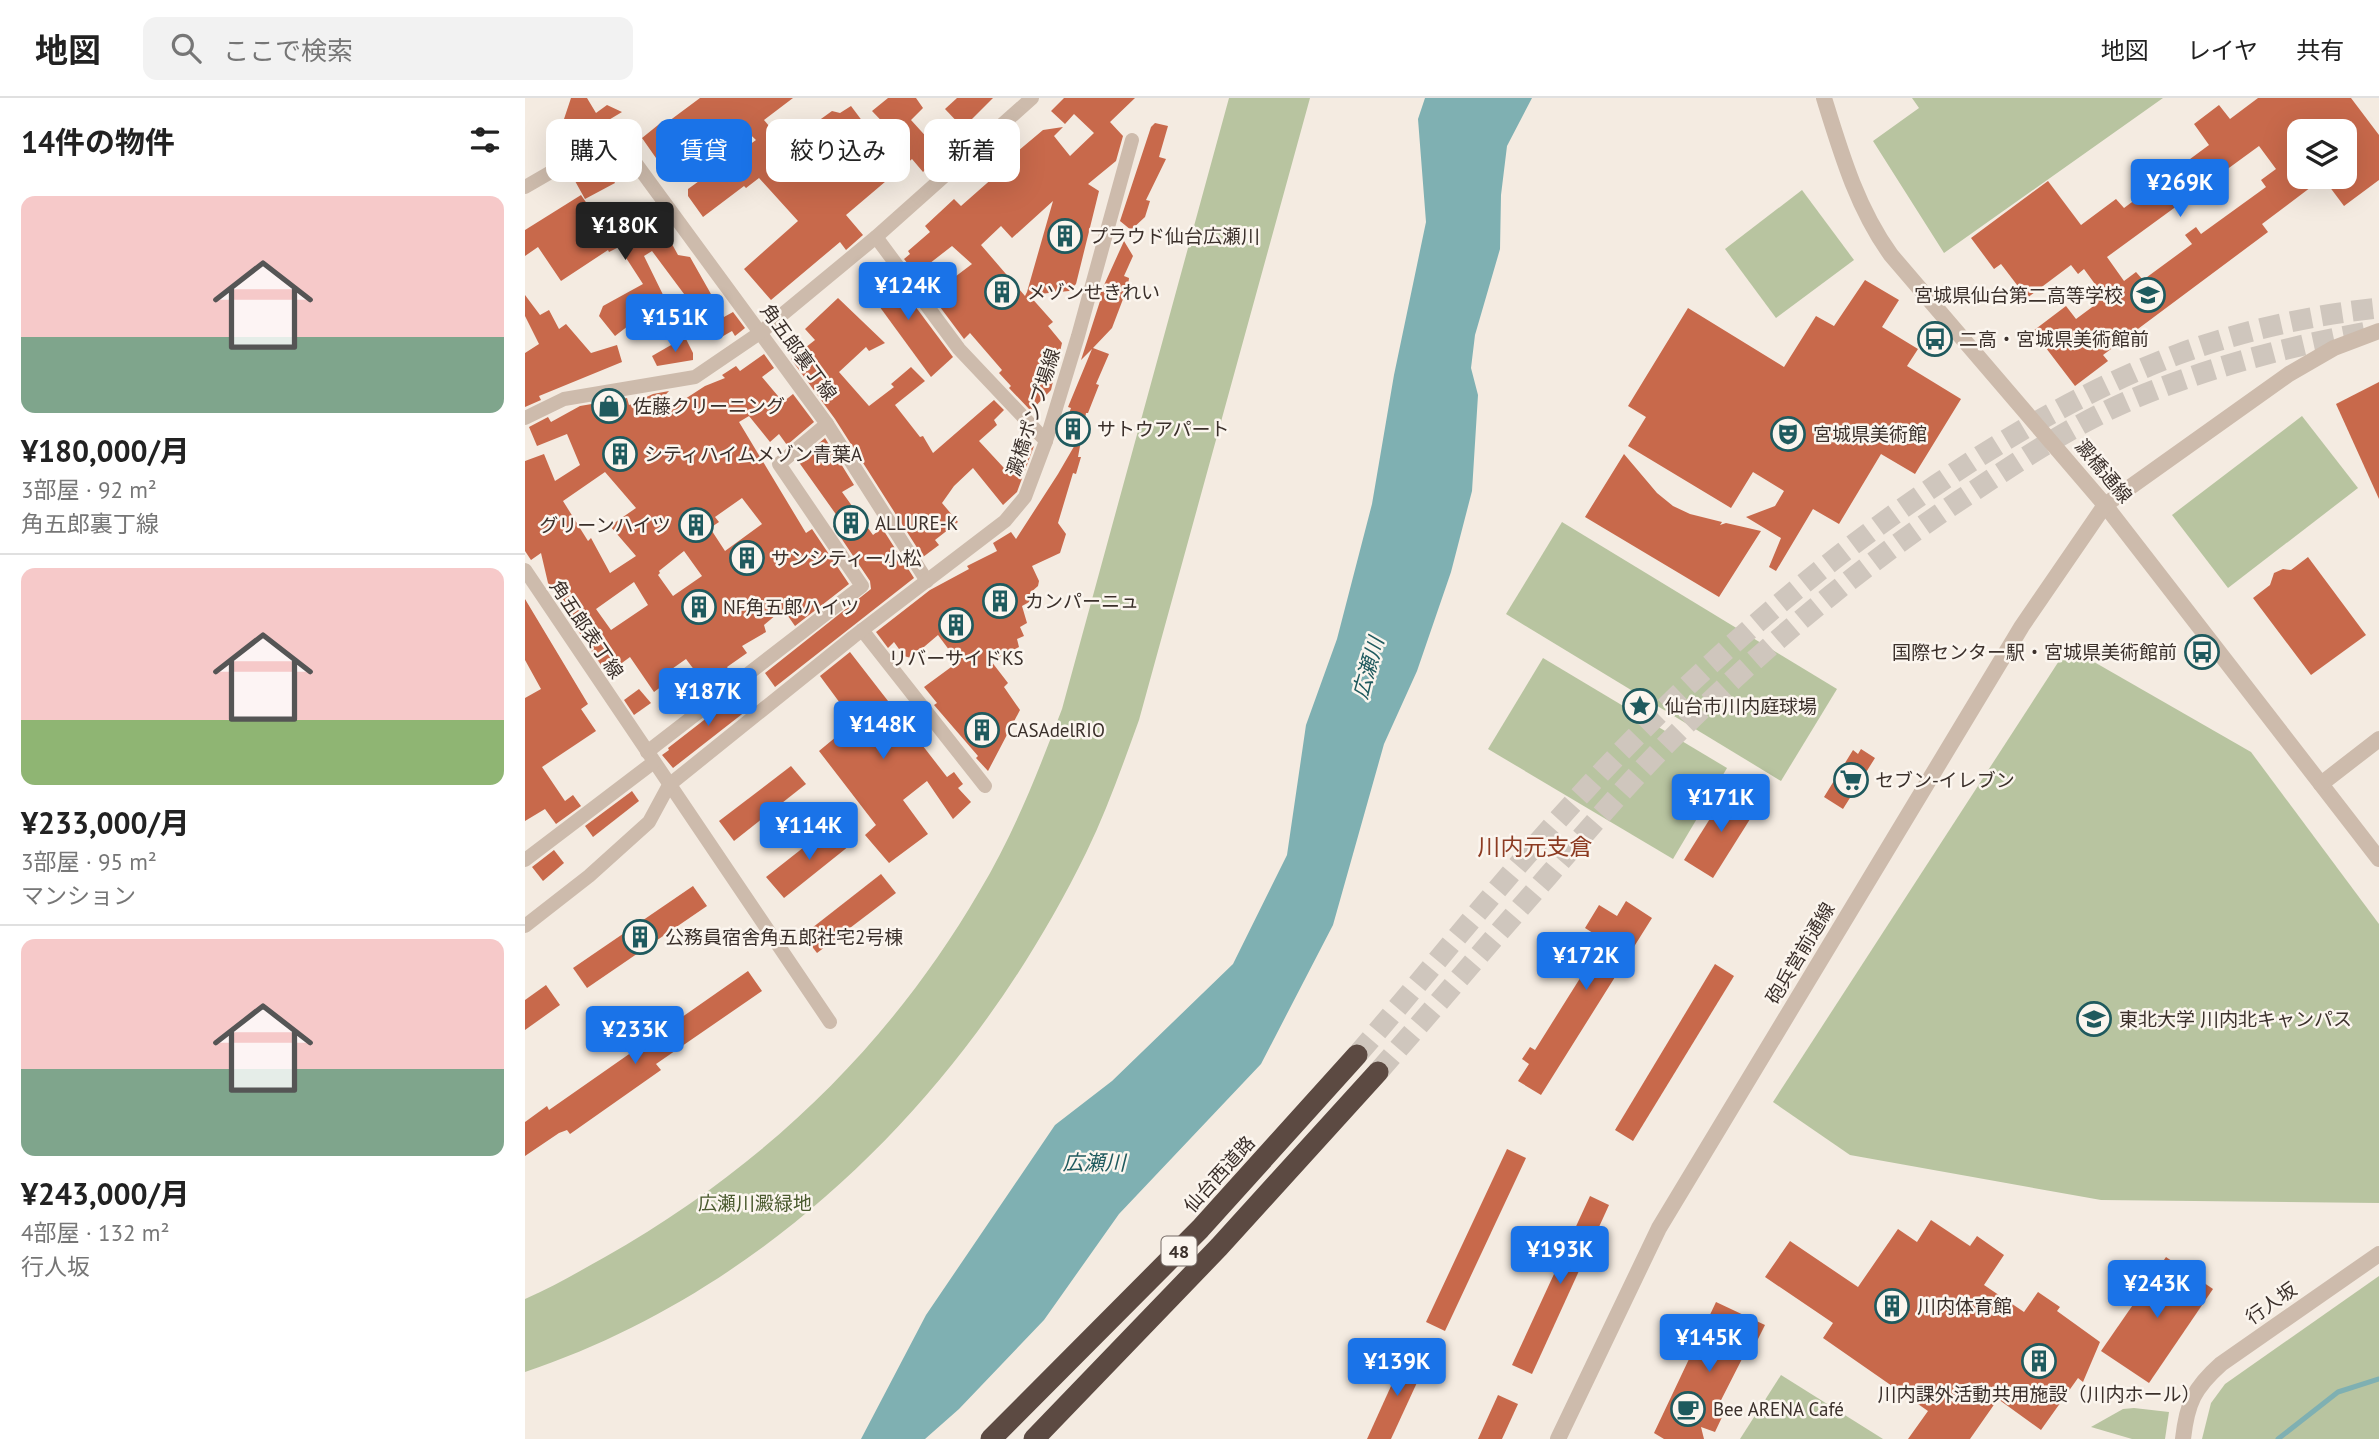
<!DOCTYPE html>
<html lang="ja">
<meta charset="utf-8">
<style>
:root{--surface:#fff;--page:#f2f2f2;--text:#222;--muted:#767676;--line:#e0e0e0;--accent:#1a73e8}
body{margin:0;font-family:"PT Sans","Noto Sans JP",sans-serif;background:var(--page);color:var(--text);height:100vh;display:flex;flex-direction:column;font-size:26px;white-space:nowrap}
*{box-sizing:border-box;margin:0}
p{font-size:23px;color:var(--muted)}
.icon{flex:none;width:38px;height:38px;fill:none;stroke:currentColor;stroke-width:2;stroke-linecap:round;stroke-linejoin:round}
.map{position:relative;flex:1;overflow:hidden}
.sheet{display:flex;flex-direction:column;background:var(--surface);width:525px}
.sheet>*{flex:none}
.banner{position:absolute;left:21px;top:21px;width:665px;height:63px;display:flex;gap:14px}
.buttons{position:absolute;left:1762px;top:21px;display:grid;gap:14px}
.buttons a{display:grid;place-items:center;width:70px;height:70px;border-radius:14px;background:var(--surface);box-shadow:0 7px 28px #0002;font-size:35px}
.price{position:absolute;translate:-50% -60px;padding:0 16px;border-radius:7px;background:var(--accent);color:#fff;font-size:23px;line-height:46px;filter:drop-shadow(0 2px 4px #0008)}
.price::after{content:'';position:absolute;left:50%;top:42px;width:21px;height:16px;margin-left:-10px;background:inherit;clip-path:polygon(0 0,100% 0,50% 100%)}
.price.on{background:#222;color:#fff}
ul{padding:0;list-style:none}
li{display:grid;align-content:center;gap:14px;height:371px;padding:0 21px}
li+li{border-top:2px solid var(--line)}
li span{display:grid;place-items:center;height:217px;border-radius:14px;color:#555}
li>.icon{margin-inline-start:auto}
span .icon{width:126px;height:126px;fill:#fffc;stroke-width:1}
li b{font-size:30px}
h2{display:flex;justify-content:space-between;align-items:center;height:84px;padding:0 21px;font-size:30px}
.tag{padding:0 24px;border-radius:14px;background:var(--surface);box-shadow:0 7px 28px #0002;font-size:24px;line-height:63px}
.tag.on{background:var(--accent);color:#fff}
header{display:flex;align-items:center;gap:42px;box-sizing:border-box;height:98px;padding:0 35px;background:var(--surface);border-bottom:2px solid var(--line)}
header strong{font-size:33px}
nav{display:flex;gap:38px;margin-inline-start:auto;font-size:24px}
.search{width:490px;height:63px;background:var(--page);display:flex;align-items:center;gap:18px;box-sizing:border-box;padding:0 24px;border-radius:14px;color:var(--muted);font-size:26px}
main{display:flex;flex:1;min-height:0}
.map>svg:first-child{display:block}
.green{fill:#b8c4a0}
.water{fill:#7fb0b2}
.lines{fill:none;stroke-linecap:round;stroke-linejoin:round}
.stream{stroke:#7fb0b2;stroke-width:5}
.building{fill:#c8694b;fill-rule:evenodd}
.motorway-tunnel{stroke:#cfc6bd;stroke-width:21;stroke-dasharray:21 10;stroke-linecap:butt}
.minor{stroke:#cdbbac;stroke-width:14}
.tertiary{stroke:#cdbbac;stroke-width:16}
.motorway{stroke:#5c4a42;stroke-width:21}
.labels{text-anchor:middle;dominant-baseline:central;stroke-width:5;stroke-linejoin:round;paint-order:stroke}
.shield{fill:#fbf5ee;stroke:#756b66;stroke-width:2}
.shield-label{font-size:18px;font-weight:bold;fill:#3b302b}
.poi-label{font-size:19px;fill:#3b302b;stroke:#fbf5ee;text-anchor:start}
.street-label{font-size:19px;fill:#3b302b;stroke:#fbf5ee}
.park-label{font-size:19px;fill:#4a5a2e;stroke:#fbf5ee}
.water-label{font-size:21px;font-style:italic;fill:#1f5a5e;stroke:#fbf5ee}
.quarter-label{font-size:23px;fill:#8c3b22;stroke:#fbf5ee}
</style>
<header>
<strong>地図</strong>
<div class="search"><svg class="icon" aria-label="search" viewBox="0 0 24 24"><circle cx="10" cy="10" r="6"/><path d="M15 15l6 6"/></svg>ここで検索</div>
<nav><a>地図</a><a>レイヤ</a><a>共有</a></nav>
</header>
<main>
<section class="sheet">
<h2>14件の物件<svg class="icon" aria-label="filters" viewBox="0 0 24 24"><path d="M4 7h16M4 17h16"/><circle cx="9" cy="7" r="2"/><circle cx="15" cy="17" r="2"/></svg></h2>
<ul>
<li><span style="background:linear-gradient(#f6c9c9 65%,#7fa58c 0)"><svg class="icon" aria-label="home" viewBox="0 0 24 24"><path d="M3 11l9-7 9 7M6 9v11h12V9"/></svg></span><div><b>¥180,000/月</b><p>3部屋 · 92 m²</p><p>角五郎裏丁線</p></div></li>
<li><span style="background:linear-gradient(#f6c9c9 70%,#8fb573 0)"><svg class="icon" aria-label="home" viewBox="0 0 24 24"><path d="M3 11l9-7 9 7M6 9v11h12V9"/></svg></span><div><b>¥233,000/月</b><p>3部屋 · 95 m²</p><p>マンション</p></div></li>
<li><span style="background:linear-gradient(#f6c9c9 60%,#7fa58c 0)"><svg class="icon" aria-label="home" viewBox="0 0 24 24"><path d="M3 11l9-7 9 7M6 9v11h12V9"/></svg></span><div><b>¥243,000/月</b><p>4部屋 · 132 m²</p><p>行人坂</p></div></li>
</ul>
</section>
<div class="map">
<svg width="1854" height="1341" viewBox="0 0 1854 1341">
<rect width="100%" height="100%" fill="#f4ebe1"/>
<g class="green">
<path d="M704 0H785L614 622C598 666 582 712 561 755 447 988 250 1190 0 1274V1201C28 1189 53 1174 80 1159 237 1070 363 950 454 794 489 736 513 674 537 611Z"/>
<polygon points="1387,0 1638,0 1419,155 1348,43 1394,10"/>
<polygon points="1277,92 1329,162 1251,220 1200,151"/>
<polygon points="1777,318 1833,390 1703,490 1647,417"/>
<polygon points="1037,424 1312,591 1256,683 981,516"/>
<polygon points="1543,549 1726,654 1854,826 1854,1105 1576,1102 1325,1057 1248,1004"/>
<polygon points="1018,560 1202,670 1148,761 963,651"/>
<polygon points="1854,1178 1854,1341 1677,1341 1686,1305 1700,1286"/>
<polygon points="1256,1277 1358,1341 1215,1341"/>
<polygon points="1609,1310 1644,1314 1640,1341 1607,1341 1566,1329 1598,1311"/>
</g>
<polygon class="water" points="900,0 1007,0 982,48 976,97 975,151 950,237 946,270 953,297 947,393 926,474 892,573 859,646 808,827 736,966 594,1116 519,1222 434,1311 400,1341 336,1341 401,1217 530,1027 587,983 708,866 762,757 781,627 812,541 847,406 869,277 901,124 893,21"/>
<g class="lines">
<polyline class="stream" points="1753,1341 1813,1294 1854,1281"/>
</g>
<g class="building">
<polygon points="46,0 62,0 71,15 82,7 97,14 47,44 50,49 30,61 21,47 22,42 42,29 38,24"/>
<polygon points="175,0 268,0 239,22 260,47 307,13 315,15 326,8 338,24 322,35 342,57 369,36 347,13 363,0 391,0 398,10 386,22 406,44 411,41 420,52 398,74 387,61 321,117 338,137 321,152 315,144 246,202 219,171 273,123 234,80 221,90 219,88 178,119 163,98 163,91 231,42 211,23 181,50 169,34 157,43 155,41 131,60 117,40 138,23 140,26"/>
<polygon points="432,0 468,0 438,30 420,11"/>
<path d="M539 0H610L585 24 598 38 591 63 563 86 574 93 551 186 544 193 504 197 528 224 523 228 537 245 526 292 506 313 484 290 486 288 474 275 477 272 445 235 439 241 406 197 447 166 427 148 391 176 379 161 385 156 383 153 405 134 400 128 429 101 436 108 478 71 487 81 493 53 518 32 538 29 529 38 545 58 569 35 549 16 540 26 526 13ZM528 103 502 194 500 198 456 147 476 128 487 140Z"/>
<path d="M1733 0H1826L1854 37V82L1819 108 1798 80 1737 126 1743 134 1578 257 1583 263 1550 288 1508 233 1541 208 1551 221 1574 204 1569 197 1575 193 1559 171 1553 176 1546 167 1502 200 1476 166 1469 171 1446 140 1523 83 1556 127 1591 101 1599 110 1684 47 1669 26 1694 7 1705 21ZM1774 33H1820V79H1774ZM1734 48 1751 71 1736 82 1741 89 1676 136 1671 129 1660 137 1667 146 1618 182 1611 174 1599 183 1582 159Z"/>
<polygon points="630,25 643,28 634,59 641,61 621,102 625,103 620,119 606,132 595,123 626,29"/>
<polygon points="77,61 90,85 60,101 45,74 60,66 62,69"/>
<polygon points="56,97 80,132 106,117 109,121 129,106 142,124 137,128 153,157 165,159 199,219 208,214 220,230 210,238 207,233 193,241 168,202 165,204 127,153 119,158 144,209 117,220 116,218 90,238 74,218 78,208 118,186 94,149 84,154 83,152 36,183 13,149 0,158 0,132"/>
<polygon points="599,143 608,158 599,178 604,180 603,188 587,230 568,250 584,256 571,286 574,287 563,315 561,315 553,359 556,359 551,376 548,375 533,425 541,436 535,455 507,468 514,483 513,488 505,495 508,502 497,508 502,525 495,529 499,538 492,541 494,549 466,563 483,585 479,589 495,612 463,673 451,660 453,658 409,607 412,605 399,589 433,564 413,537 386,560 379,558 369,544 363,550 351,534 405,492 444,471 442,468 472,453 468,445 486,434 491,441 533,376 551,345 535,341 546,310 543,309 567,251 556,262 576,200 575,196"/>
<polygon points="361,169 428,259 406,279 338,186"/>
<polygon points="1340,182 1374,202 1357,229 1393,251 1382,268 1436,301 1390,376 1356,356 1314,426 1288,411 1251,473 1244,469 1256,440 1221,419 1250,408 1259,393 1228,374 1206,410 1103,348 1121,319 1103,308 1163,210 1259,269 1291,218 1309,228"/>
<polygon points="0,197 15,217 24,212 34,231 41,226 66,255 92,247 97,264 14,298 16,302 0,309 0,255 14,246 0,218"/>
<polygon points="313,200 360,245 344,253 341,249 314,274 344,308 369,289 366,286 386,269 400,283 370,307 395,339 398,338 408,355 469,302 479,312 469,322 472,327 454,343 479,370 509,348 492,394 478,407 448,370 429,388 417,405 433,424 410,442 414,447 398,459 310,321 266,261 290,242 280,231"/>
<polygon points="160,239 168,255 168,262 132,268 127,258"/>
<path d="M239 256 249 270 237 279 258 304 268 296 289 324 262 347 254 336 245 344 224 318 214 324 281 435 287 431 324 486 270 528 258 511 239 527 241 534 217 548 222 555 202 569 207 576 185 593 161 561 137 578 141 585 129 594 105 559 82 576 37 509 42 506 23 485 16 455 6 462 0 453V363L19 356 30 383 55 367 42 336 12 348 4 329 23 319 26 324 55 308 102 300 104 307 128 296 144 293 132 306 138 304 143 312 180 288 200 280 197 277 211 268 215 273ZM80 374 111 410 85 428 111 458 85 475 66 440 63 443 38 403ZM217 400 237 426 200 453 185 430 194 424 190 419ZM159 453 177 478 148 498 133 477 135 475 134 473ZM109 484 123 507 86 532 71 511Z"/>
<polygon points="1854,284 1854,401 1811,306"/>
<polygon points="300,340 329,387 317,394 348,437 357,430 389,480 250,589 240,575 346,491 345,483 308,428 315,422 273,363"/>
<polygon points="1099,356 1132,395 1148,408 1165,416 1197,424 1195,427 1201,425 1236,433 1194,499 1060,419"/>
<polygon points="1783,459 1841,537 1786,577 1728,500 1745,487 1749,475 1758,471 1766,472"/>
<polygon points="0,501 63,606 56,611 71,633 17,669 40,703 48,697 56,708 31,726 20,711 0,723 0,600 16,591 0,562"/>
<polygon points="325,554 422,679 429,674 438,686 433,690 446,704 428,721 402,683 378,702 403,736 364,765 340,737 351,727 294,653 329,624 295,578"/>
<polygon points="114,591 126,605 109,617 99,602"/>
<polygon points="219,591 230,606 148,670 137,657 144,652 143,650"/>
<polygon points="1336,651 1350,660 1318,711 1299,699 1328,652 1333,656"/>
<polygon points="266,668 281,686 209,743 194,723"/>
<polygon points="1203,692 1232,710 1188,780 1159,762"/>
<polygon points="107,693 114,703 68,739 60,728"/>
<polygon points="317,728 329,744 259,800 241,779 288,742 292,747"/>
<polygon points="29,752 39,765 18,783 7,769"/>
<polygon points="356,776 371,795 292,855 278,837"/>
<polygon points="168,788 182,808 62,890 48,870"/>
<polygon points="1101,803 1127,820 1016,997 993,983 1004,966 997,961 1005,949 1010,952 1079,842 1060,830 1074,807 1092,818"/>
<polygon points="1190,866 1209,878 1108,1043 1090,1032"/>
<polygon points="223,873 237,893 131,966 136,972 45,1036 42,1032 34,1035 0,1058 0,1024 22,1008 24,1012"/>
<polygon points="21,887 35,907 0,932 0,902"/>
<polygon points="982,1051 1001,1060 920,1233 901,1224"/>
<polygon points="1065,1098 1084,1107 1007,1276 987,1267"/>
<polygon points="1406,1122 1445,1148 1452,1138 1479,1157 1459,1187 1499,1214 1513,1194 1535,1209 1532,1213 1575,1244 1558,1284 1553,1280 1516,1332 1473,1301 1445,1341 1383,1341 1403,1313 1298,1240 1308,1225 1240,1179 1265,1143 1333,1189 1373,1131 1392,1144"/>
<polygon points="1641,1159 1688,1191 1624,1285 1576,1253"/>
<polygon points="1191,1204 1240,1227 1223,1261 1218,1259 1191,1312 1198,1317 1190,1334 1176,1329 1179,1341 1139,1341 1129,1335"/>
<polygon points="881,1255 901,1265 866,1341 842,1341"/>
<polygon points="973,1297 993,1306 977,1341 953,1341"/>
</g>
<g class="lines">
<g class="motorway-tunnel">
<path d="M832 957C909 868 982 776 1062 690 1167 576 1283 474 1411 387 1486 336 1565 290 1651 257 1715 233 1786 217 1854 210"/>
<path d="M853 974C910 909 966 843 1023 778 1073 720 1123 662 1178 610 1258 533 1343 464 1435 402 1491 365 1548 326 1610 300 1685 269 1761 249 1842 234"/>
</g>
<g class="minor">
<polyline points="0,89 90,37 302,326 254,366 337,488 122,654"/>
<polyline points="351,139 434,251 521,343"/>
<polyline points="0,320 39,301 170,279 236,234 351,139 507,0"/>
<polyline points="302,326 402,483"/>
<polyline points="0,472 305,924"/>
<polyline points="337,532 460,688"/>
<polyline points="0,762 129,664"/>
<polyline points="0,828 64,778 124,724 144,687 328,539 480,423 500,399 521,343 553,238 607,42"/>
</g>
<g class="tertiary">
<path d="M1299 0C1316 55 1332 110 1366 157L1580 407 1854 761"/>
<polyline points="1796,686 1854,641"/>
<polyline points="1033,1341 1134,1130 1497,528 1580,407 1764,276 1809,250 1854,233"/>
<path d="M1658 1341C1662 1305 1669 1290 1696 1266L1854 1156"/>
</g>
<g class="motorway">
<polyline points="466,1341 675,1131 832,957"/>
<polyline points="509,1341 694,1149 853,974"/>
</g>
</g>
<defs>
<g id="building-ring" transform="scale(1.75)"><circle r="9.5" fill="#fbf5ee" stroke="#1f5a5e" stroke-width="1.5"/><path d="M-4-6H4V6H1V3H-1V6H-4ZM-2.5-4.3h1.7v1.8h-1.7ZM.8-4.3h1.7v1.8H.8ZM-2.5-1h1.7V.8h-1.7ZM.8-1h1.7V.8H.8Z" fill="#1f5a5e"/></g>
<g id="school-ring" transform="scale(1.75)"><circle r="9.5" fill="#fbf5ee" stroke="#1f5a5e" stroke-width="1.5"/><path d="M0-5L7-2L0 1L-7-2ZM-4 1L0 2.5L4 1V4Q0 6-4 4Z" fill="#1f5a5e"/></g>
<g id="bus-ring" transform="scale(1.75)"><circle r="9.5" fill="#fbf5ee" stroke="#1f5a5e" stroke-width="1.5"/><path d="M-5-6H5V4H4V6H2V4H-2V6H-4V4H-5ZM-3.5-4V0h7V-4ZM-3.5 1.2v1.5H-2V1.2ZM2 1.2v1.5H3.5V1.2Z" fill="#1f5a5e"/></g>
<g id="shop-ring" transform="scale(1.75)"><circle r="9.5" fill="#fbf5ee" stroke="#1f5a5e" stroke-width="1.5"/><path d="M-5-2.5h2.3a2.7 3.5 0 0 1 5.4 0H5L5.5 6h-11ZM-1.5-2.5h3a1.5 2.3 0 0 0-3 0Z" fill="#1f5a5e"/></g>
<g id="theatre-ring" transform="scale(1.75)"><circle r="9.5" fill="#fbf5ee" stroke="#1f5a5e" stroke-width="1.5"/><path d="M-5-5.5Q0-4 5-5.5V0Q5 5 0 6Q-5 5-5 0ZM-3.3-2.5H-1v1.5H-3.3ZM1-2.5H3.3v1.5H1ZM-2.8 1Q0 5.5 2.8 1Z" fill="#1f5a5e"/></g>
<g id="sight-ring" transform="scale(1.75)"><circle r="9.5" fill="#fbf5ee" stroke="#1f5a5e" stroke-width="1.5"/><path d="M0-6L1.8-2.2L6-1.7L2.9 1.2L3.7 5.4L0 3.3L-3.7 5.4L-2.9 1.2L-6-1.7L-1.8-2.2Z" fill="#1f5a5e"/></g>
<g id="supermarket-ring" transform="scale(1.75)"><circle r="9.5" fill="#fbf5ee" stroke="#1f5a5e" stroke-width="1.5"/><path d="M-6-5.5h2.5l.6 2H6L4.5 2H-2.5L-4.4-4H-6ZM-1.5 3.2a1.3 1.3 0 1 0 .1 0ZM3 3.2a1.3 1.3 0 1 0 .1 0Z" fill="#1f5a5e"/></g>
<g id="university-ring" transform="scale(1.75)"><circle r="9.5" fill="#fbf5ee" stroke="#1f5a5e" stroke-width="1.5"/><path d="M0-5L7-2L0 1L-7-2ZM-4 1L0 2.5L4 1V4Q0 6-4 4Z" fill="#1f5a5e"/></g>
<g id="cafe-ring" transform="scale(1.75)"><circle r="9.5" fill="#fbf5ee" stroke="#1f5a5e" stroke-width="1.5"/><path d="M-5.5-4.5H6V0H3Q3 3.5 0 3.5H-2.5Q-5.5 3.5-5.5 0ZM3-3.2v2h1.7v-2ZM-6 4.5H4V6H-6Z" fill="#1f5a5e"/></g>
</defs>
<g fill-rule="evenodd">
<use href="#building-ring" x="540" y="138"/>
<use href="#building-ring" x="477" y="194"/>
<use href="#school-ring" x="1623" y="197"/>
<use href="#bus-ring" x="1410" y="241"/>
<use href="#shop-ring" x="84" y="308"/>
<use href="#building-ring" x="548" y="331"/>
<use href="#theatre-ring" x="1263" y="336"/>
<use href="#building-ring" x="95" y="356"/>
<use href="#building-ring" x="326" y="425"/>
<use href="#building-ring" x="171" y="427"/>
<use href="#building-ring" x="222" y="460"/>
<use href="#building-ring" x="475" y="503"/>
<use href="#building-ring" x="174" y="509"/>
<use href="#building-ring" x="431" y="527"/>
<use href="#bus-ring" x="1677" y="554"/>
<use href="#sight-ring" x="1115" y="608"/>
<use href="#building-ring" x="457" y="632"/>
<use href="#supermarket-ring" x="1326" y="682"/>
<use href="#building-ring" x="115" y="839"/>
<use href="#university-ring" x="1569" y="921"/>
<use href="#building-ring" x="1367" y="1208"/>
<use href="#building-ring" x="1514" y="1263"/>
<use href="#cafe-ring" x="1163" y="1311"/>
</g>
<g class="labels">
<rect class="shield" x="636.5" y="1138.5" width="35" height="29" rx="5"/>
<g class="shield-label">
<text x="654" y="1153">48</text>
</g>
<g class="poi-label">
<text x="564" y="138">プラウド仙台広瀬川</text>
<text x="502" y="194">メゾンせきれい</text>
<text x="1598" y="197" text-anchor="end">宮城県仙台第二高等学校</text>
<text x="1434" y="241">二高・宮城県美術館前</text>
<text x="108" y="308">佐藤クリーニング</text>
<text x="572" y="331">サトウアパート</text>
<text x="1288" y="336">宮城県美術館</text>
<text x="119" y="356">シティハイムメゾン青葉A</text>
<text x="350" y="425">ALLURE-K</text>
<text x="146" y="427" text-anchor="end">グリーンハイツ</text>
<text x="246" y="460">サンシティー小松</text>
<text x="500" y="503">カンパーニュ</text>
<text x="198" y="509">NF角五郎ハイツ</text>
<text x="1652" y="554" text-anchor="end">国際センター駅・宮城県美術館前</text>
<text x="431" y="560" text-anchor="middle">リバーサイドKS</text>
<text x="1140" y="608">仙台市川内庭球場</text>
<text x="482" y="632">CASAdelRIO</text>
<text x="1350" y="682">セブン-イレブン</text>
<text x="140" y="839">公務員宿舎角五郎社宅2号棟</text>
<text x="1594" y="921">東北大学 川内北キャンパス</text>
<text x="1392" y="1208">川内体育館</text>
<text x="1514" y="1296" text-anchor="middle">川内課外活動共用施設（川内ホール）</text>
<text x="1188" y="1311">Bee ARENA Café</text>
</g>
<g class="street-label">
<text transform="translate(274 254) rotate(54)">角五郎裏丁線</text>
<text transform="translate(508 314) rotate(-72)">澱橋ポンプ場線</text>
<text transform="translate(1579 373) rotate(50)">澱橋通線</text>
<text transform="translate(62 531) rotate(56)">角五郎表丁線</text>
<text transform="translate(1275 855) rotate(-59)">砲兵営前通線</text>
<text transform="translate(694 1076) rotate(-48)">仙台西道路</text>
<text transform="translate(1746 1205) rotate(-35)">行人坂</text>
</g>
<g class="park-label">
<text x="230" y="1105">広瀬川澱緑地</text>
</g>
<g class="water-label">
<text transform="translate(843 570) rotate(-74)">広瀬川</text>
<text x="569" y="1064">広瀬川</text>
</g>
<g class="quarter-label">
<text x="1010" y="748">川内元支倉</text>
</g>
</g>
</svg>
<div class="buttons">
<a><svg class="icon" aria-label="layers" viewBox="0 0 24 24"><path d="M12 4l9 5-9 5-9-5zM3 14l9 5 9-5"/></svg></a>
</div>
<b class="price" style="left:1655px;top:121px">¥269K</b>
<b class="price on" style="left:100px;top:164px">¥180K</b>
<b class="price" style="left:383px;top:224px">¥124K</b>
<b class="price" style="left:150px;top:256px">¥151K</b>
<b class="price" style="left:183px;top:630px">¥187K</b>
<b class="price" style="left:358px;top:663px">¥148K</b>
<b class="price" style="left:1196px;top:736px">¥171K</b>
<b class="price" style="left:284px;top:764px">¥114K</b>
<b class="price" style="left:1061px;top:894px">¥172K</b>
<b class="price" style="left:110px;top:968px">¥233K</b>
<b class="price" style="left:1035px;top:1188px">¥193K</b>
<b class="price" style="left:1632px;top:1222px">¥243K</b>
<b class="price" style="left:1184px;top:1276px">¥145K</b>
<b class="price" style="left:872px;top:1300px">¥139K</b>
<div class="banner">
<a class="tag">購入</a>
<a class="tag on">賃貸</a>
<a class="tag">絞り込み</a>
<a class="tag">新着</a>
</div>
</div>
</main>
